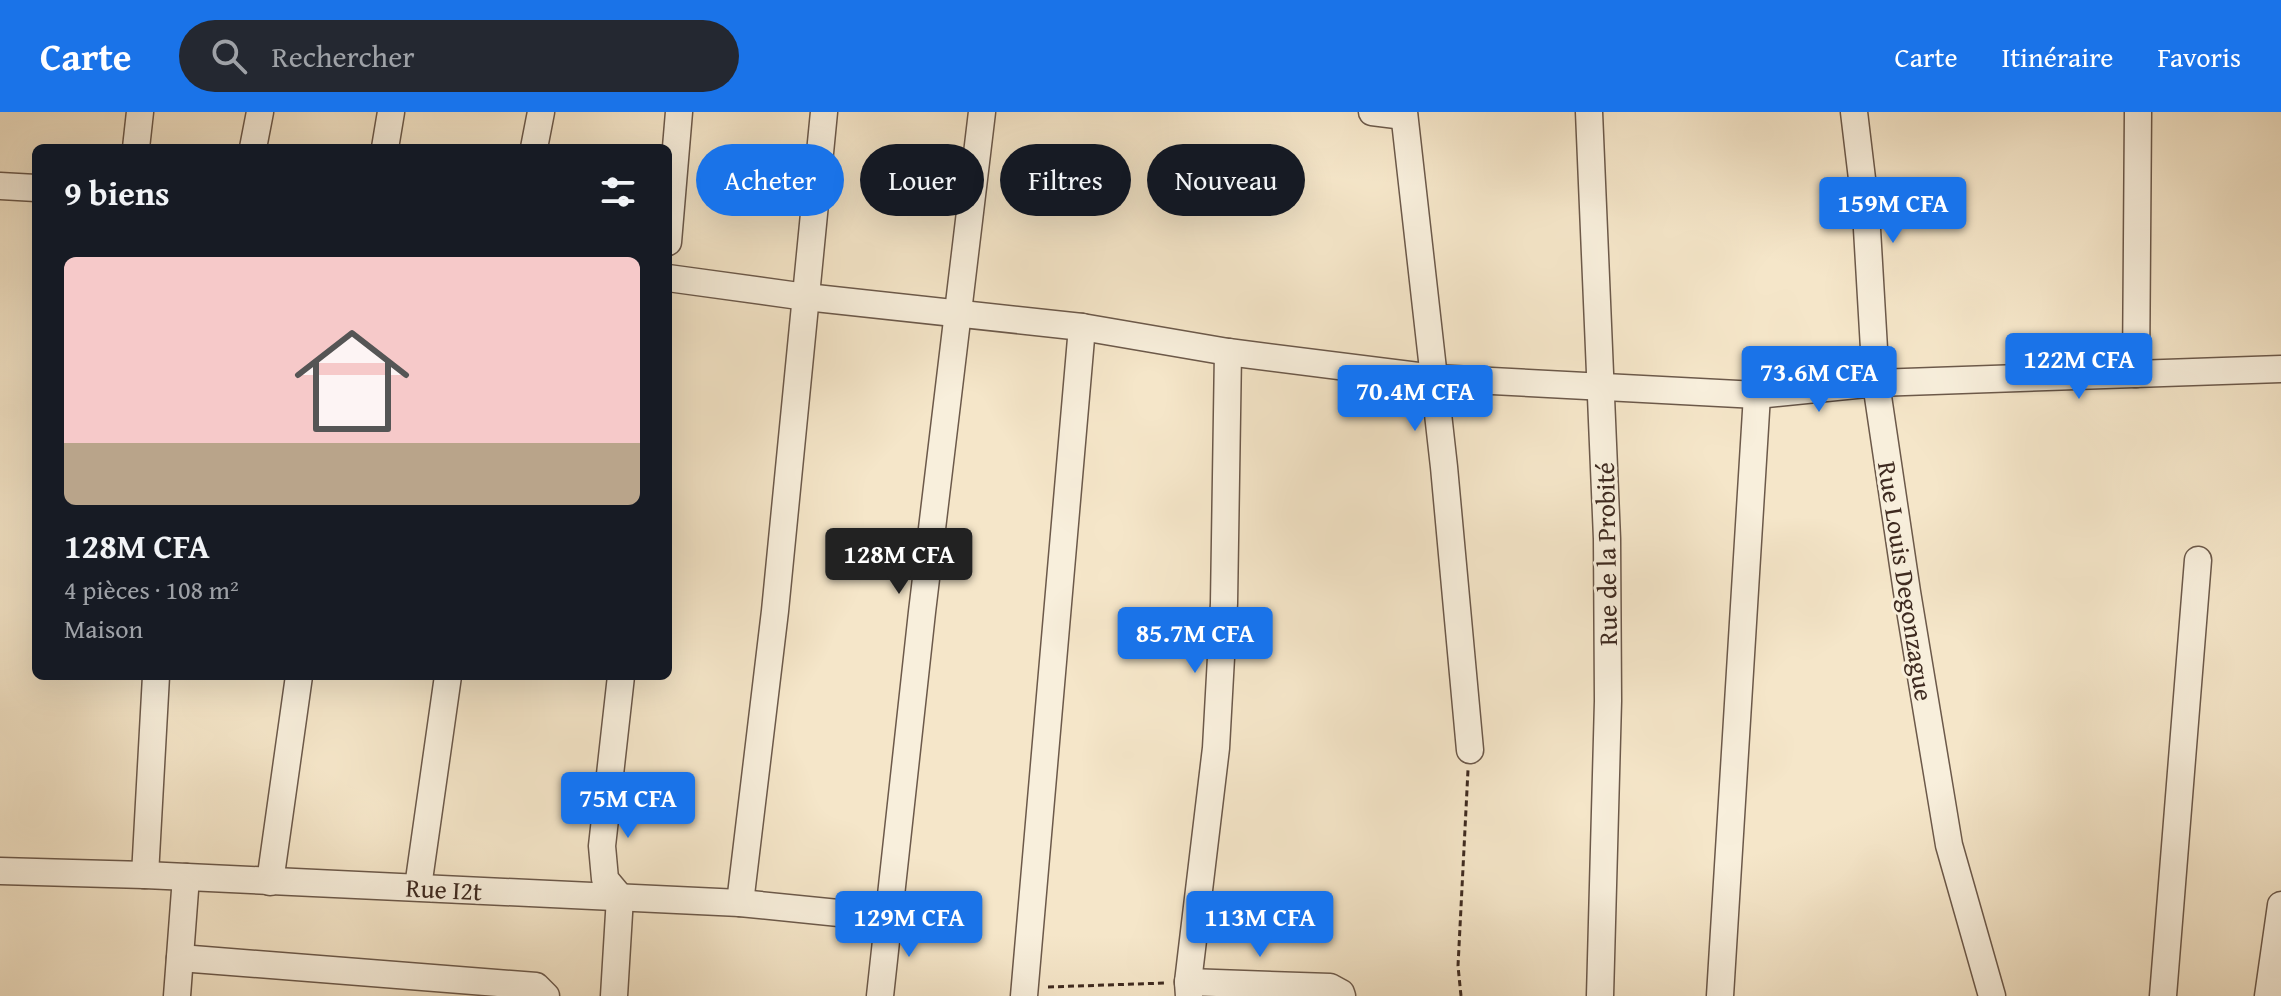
<!DOCTYPE html>
<html lang="fr">
<meta charset="utf-8">
<style>
:root{--surface:#171b24;--page:#242831;--text:#f1f3f6;--muted:#9ea1a6;--line:#363941;--accent:#1a73e8}
body{margin:0;font-family:"Gentium Book Plus",serif;background:var(--page);color:var(--text);height:100vh;display:flex;flex-direction:column;font-size:30px;white-space:nowrap}
*{box-sizing:border-box;margin:0}
p{font-size:26px;color:var(--muted)}
.icon{flex:none;width:44px;height:44px;fill:none;stroke:currentColor;stroke-width:2;stroke-linecap:round;stroke-linejoin:round}
.map{position:relative;flex:1;overflow:hidden}
.drawer{position:absolute;left:32px;top:32px;width:640px;height:536px;display:flex;flex-direction:column;background:var(--surface);border-radius:12px;box-shadow:0 8px 32px #0002}
.drawer>*{flex:none}
.top-card{position:absolute;left:696px;top:32px;width:760px;height:72px;display:flex;gap:16px}
.price{position:absolute;translate:-50% -68px;padding:0 18px;border-radius:8px;background:var(--accent);color:#fff;font-size:26px;line-height:52px;filter:drop-shadow(0 2px 4px #0008)}
.price::after{content:'';position:absolute;left:50%;top:48px;width:24px;height:18px;margin-left:-12px;background:inherit;clip-path:polygon(0 0,100% 0,50% 100%)}
.price.on{background:#222;color:#fff}
ul{padding:0;list-style:none}
li{display:grid;align-content:center;gap:16px;height:424px;padding:0 32px}
li+li{border-top:2px solid var(--line)}
li span{display:grid;place-items:center;height:248px;border-radius:12px;color:#555}
li>.icon{margin-inline-start:auto}
span .icon{width:144px;height:144px;fill:#fffc;stroke-width:1}
li b{font-size:34px}
h2{display:flex;justify-content:space-between;align-items:center;height:96px;padding:0 32px;font-size:34px}
.chip{padding:0 28px;border-radius:36px;background:var(--surface);box-shadow:0 8px 32px #0002;font-size:28px;line-height:72px}
.chip.on{background:var(--accent);color:#fff}
header{display:flex;align-items:center;gap:48px;box-sizing:border-box;height:112px;padding:0 40px;background:var(--accent);color:#fff}
header strong{font-size:38px}
nav{display:flex;gap:44px;margin-inline-start:auto;font-size:28px}
.search{width:560px;height:72px;background:var(--page);display:flex;align-items:center;gap:20px;box-sizing:border-box;padding:0 28px;border-radius:44px;color:var(--muted);font-size:30px}
.map>svg:first-child{display:block}
.lines{fill:none;stroke-linecap:round;stroke-linejoin:round}
.minor-casing{stroke:#6c594a;stroke-width:29}
.path{stroke:#3e2a20;stroke-width:3;stroke-dasharray:6 4;stroke-linecap:butt}
.minor{stroke:#f8efdc;stroke-width:26}
.labels{text-anchor:middle;dominant-baseline:central;stroke-width:6;stroke-linejoin:round;paint-order:stroke}
.street-label{font-size:26px;fill:#3e2a20;stroke:#f8efdc}
</style>
<header>
<strong>Carte</strong>
<div class="search"><svg class="icon" aria-label="search" viewBox="0 0 24 24"><circle cx="10" cy="10" r="6"/><path d="M15 15l6 6"/></svg>Rechercher</div>
<nav><a>Carte</a><a>Itinéraire</a><a>Favoris</a></nav>
</header>
<div class="map">
<svg width="2281" height="884" viewBox="0 0 2281 884">
<rect width="100%" height="100%" fill="#f5e6c9"/>
<filter id="stains"><feTurbulence type="fractalNoise" baseFrequency=".0025" numOctaves="4"/><feColorMatrix values="0 0 0 0 .2 0 0 0 0 .09 0 0 0 0 .02 0 0 0 .5 -.17"/></filter>
<radialGradient id="worn" r=".72"><stop offset=".6" stop-color="#630" stop-opacity="0"/><stop offset="1" stop-color="#630" stop-opacity=".3"/></radialGradient>
<g class="lines">
<g class="minor-casing">
<g id="minor">
<polyline points="1372,0 1404,4"/>
<polyline points="1404,0 1444,355 1470,638"/>
<polyline points="1589,0 1607,427 1608,589 1600,884"/>
<polyline points="1854,0 1866,100 1876,271 1907,480 1949,733 1992,884"/>
<polyline points="136,36 140,0"/>
<polyline points="253,36 260,0"/>
<polyline points="385,36 391,0"/>
<polyline points="534,36 541,0"/>
<polyline points="0,74 36,76"/>
<polyline points="668,130 679,0"/>
<polyline points="668,166 806,185 1082,215 1228,240 1434,266 1757,283 1876,271 2281,257"/>
<polyline points="2136,262 2138,0"/>
<polyline points="0,759 145,763 740,791 888,806"/>
<polyline points="145,763 156,564"/>
<polyline points="270,770 299,564"/>
<polyline points="418,775 448,564"/>
<polyline points="740,791 775,499 824,0"/>
<polyline points="180,846 536,874 546,884"/>
<polyline points="1188,870 1330,875 1341,881 1342,884"/>
<polyline points="177,884 186,765"/>
<polyline points="614,884 620,785 605,767 602,734 621,564"/>
<polyline points="880,884 922,500 982,0"/>
<polyline points="1024,884 1082,215"/>
<polyline points="1189,884 1188,870 1216,636 1224,491 1228,240"/>
<polyline points="1720,884 1757,283"/>
<polyline points="2163,884 2198,448"/>
<polyline points="2268,884 2281,793"/>
</g>
</g>
<g class="path">
<polyline points="1048,875 1165,871"/>
<polyline points="1461,884 1458,854 1468,658"/>
</g>
<use href="#minor" class="minor"/>
</g>
<g class="labels">
<g class="street-label">
<text transform="translate(1606 442) rotate(-91)">Rue de la Probité</text>
<text transform="translate(1906 469) rotate(81)">Rue Louis Degonzague</text>
<text transform="translate(444 777) rotate(3)">Rue I2t</text>
</g>
</g>
<rect width="100%" height="100%" filter="url(#stains)"/>
<rect width="100%" height="100%" fill="url(#worn)"/>
</svg>
<b class="price" style="left:1893px;top:133px">159M CFA</b>
<b class="price" style="left:2079px;top:289px">122M CFA</b>
<b class="price" style="left:1819px;top:302px">73.6M CFA</b>
<b class="price" style="left:1415px;top:321px">70.4M CFA</b>
<b class="price on" style="left:899px;top:484px">128M CFA</b>
<b class="price" style="left:1195px;top:563px">85.7M CFA</b>
<b class="price" style="left:628px;top:728px">75M CFA</b>
<b class="price" style="left:909px;top:847px">129M CFA</b>
<b class="price" style="left:1260px;top:847px">113M CFA</b>
<div class="top-card">
<a class="chip on">Acheter</a>
<a class="chip">Louer</a>
<a class="chip">Filtres</a>
<a class="chip">Nouveau</a>
</div>
<section class="drawer">
<h2>9 biens<svg class="icon" aria-label="filters" viewBox="0 0 24 24"><path d="M4 7h16M4 17h16"/><circle cx="9" cy="7" r="2"/><circle cx="15" cy="17" r="2"/></svg></h2>
<ul>
<li><span style="background:linear-gradient(#f6c9c9 75%,#b9a48a 0)"><svg class="icon" aria-label="home" viewBox="0 0 24 24"><path d="M3 11l9-7 9 7M6 9v11h12V9"/></svg></span><div><b>128M CFA</b><p>4 pièces · 108 m²</p><p>Maison</p></div></li>
</ul>
</section>
</div>
